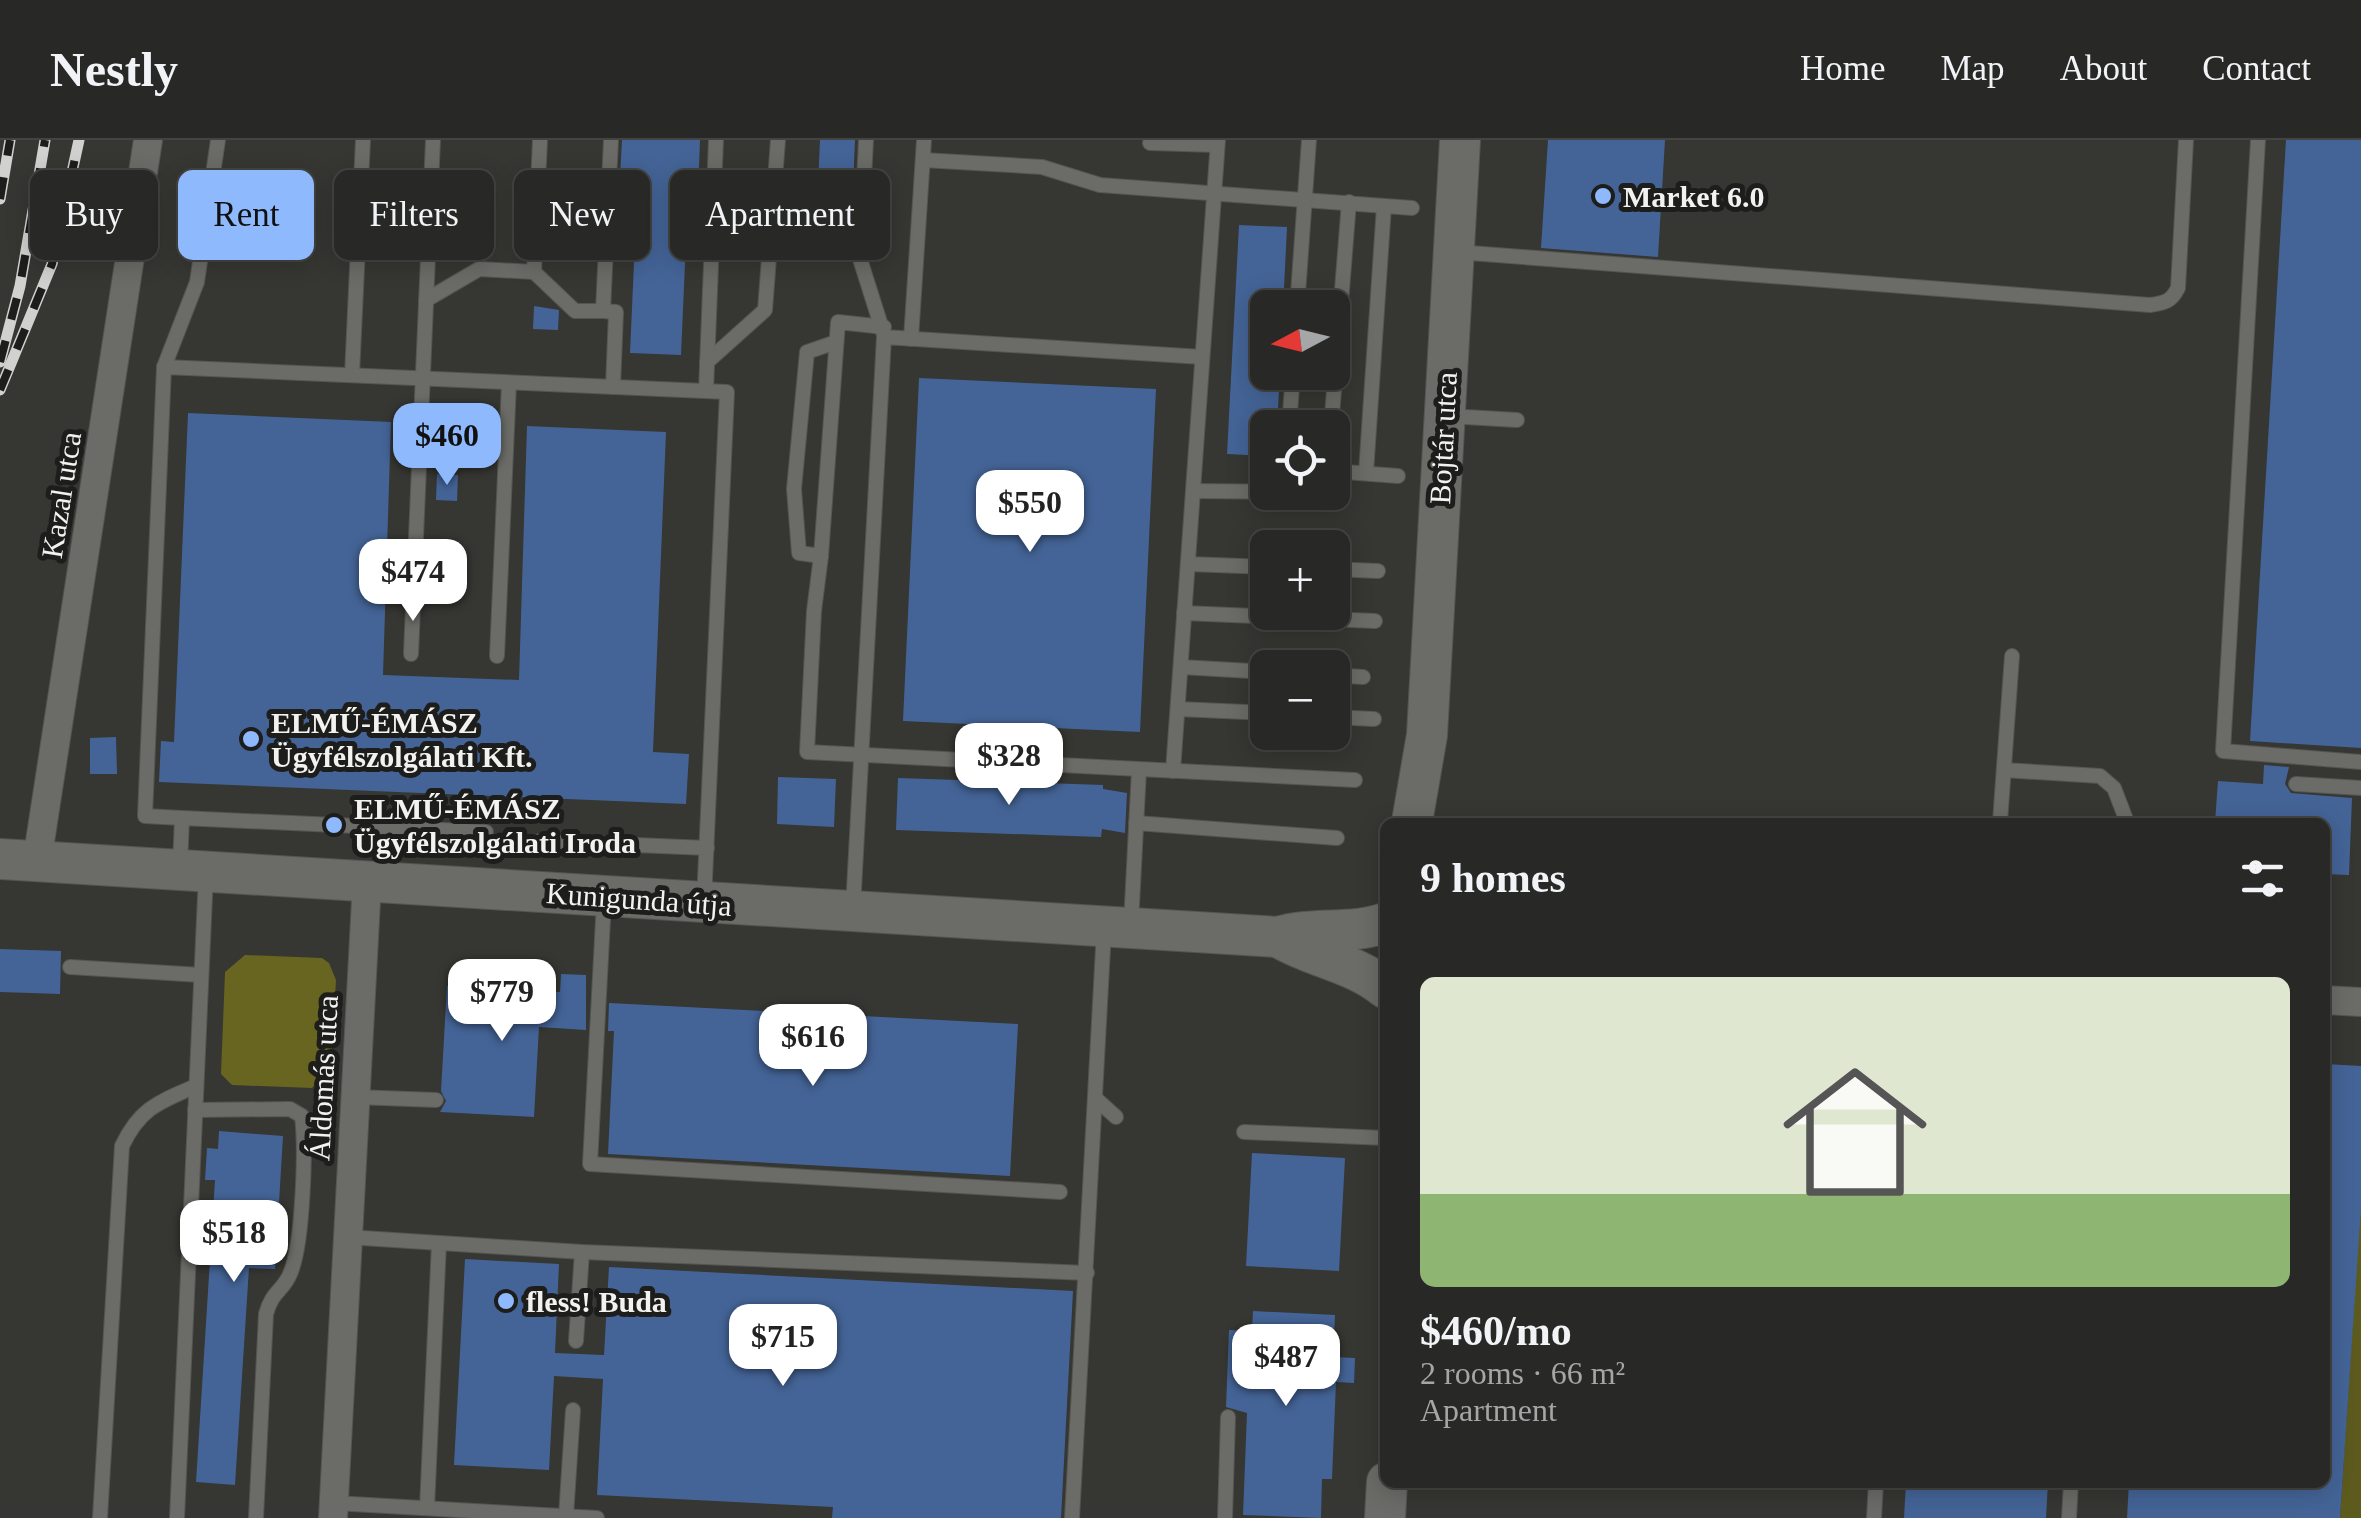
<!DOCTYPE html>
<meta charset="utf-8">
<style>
:root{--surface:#282826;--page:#30302e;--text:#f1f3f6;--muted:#a5a6a7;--line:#444443;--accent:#8eb9fc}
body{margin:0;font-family:Georgia,serif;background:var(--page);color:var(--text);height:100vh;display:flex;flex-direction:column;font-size:38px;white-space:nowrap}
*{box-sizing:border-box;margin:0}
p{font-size:32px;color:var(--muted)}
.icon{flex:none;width:55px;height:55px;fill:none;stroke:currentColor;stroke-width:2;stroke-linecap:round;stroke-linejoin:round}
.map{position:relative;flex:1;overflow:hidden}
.side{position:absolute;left:1380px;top:678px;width:950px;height:670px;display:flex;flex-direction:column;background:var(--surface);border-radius:15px;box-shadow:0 5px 25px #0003,0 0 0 2px var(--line)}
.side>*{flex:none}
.banner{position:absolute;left:30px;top:30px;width:950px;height:90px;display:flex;gap:20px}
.needle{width:65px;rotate:263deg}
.buttons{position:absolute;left:1250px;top:150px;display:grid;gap:20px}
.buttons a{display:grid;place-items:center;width:100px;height:100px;border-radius:15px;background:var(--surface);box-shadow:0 5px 25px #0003,0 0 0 2px var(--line);font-size:50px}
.price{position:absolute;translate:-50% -85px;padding:0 22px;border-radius:20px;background:#fff;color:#222;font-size:32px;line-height:65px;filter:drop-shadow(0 2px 5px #0008)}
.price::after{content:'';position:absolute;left:50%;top:60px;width:30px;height:22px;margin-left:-15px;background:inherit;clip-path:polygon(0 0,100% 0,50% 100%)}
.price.active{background:var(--accent);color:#111}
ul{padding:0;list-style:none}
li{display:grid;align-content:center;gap:20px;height:530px;padding:0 40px}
li span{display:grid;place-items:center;height:310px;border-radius:15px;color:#555}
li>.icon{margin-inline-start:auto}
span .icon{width:180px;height:180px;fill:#fffc;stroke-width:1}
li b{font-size:42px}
h2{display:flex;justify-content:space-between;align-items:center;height:120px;padding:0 40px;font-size:42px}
.pill{padding:0 35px;border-radius:15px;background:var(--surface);box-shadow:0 5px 25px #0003,0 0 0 2px var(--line);font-size:35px;line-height:90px}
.pill.active{background:var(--accent);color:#111}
header{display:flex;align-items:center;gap:60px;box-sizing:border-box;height:140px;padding:0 50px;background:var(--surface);border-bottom:2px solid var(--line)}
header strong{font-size:48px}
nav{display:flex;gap:55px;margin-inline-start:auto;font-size:35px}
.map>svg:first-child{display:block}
.green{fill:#5c5a1d}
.forest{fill:#676520}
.building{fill:#446497}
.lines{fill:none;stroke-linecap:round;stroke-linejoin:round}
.lane-casing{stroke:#545452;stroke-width:16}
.street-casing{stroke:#545452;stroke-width:30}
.secondary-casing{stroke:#545452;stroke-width:42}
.lane{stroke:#6b6b67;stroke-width:14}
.street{stroke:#6b6b67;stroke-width:28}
.secondary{stroke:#6b6b67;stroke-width:40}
.rail-casing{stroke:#d1d1cf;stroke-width:11}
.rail{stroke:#1d1d1b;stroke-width:8;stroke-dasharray:22;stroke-linecap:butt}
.poi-dot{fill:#8eb9fc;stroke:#1d1d1b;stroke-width:4}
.labels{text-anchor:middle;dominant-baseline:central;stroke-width:10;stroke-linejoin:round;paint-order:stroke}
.poi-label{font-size:30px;font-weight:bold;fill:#f2f2f0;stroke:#1d1d1b;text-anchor:start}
.street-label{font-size:30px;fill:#f2f2f0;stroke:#1d1d1b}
</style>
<header>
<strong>Nestly</strong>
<nav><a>Home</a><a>Map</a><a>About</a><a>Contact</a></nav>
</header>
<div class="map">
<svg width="2361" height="1378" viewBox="0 0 2361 1378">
<rect width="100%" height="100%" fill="#363632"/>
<polygon class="green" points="2361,1054 2361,1378 2340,1378"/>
<polygon class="forest" points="245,815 322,818 329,823 336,840 331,926 312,948 232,945 221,934 225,832"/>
<g class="building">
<polygon points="622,0 700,0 698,56 688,55 681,215 630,213 637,55 619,54"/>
<polygon points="820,0 855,0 851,92 816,90"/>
<polygon points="1548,0 1665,0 1658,117 1541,108"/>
<polygon points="2286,0 2361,0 2361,608 2250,601"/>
<polygon points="1239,85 1287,87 1283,168 1268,168 1268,232 1280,232 1277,288 1268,288 1268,316 1227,314"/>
<polygon points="534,166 559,170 558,190 533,189"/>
<polygon points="919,238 1156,249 1140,592 903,581"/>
<polygon points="188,273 391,282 383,535 519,540 527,286 666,292 653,612 689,614 686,664 159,642 161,601 174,602"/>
<polygon points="437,334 458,335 457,361 436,360"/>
<polygon points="116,597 117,634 90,634 90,598"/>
<polygon points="2264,625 2289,627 2285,644 2291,653 2352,658 2349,735 2325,734 2325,682 2215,682 2218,641 2263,644"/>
<polygon points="778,637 836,639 834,687 777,684"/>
<polygon points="898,638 1103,645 1103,649 1127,653 1125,693 1102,689 1101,697 896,690"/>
<polygon points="0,809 61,811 60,854 0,852"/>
<polygon points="561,834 586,835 586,890 539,887 534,977 440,972 446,961 441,951 447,846 560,852"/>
<polygon points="609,863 1018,884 1010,1036 608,1014 614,891 608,891"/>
<polygon points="2325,924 2361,926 2361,1068 2340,1378 2127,1378 2129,1342 2325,1342"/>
<polygon points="219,991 283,996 275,1129 249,1128 235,1345 196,1342 215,1040 205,1040 207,1008 218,1009"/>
<polygon points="1252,1013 1345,1018 1339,1131 1246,1126"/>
<polygon points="465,1119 559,1124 555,1213 604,1215 609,1127 1073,1151 1061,1378 832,1378 833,1367 597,1355 603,1239 554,1236 549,1330 454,1325"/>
<polygon points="1253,1171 1335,1175 1333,1217 1355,1218 1354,1243 1336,1242 1332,1339 1322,1339 1321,1378 1243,1375 1247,1273 1226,1267 1229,1190 1252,1191"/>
<polygon points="1906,1342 2048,1342 2046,1378 1904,1378"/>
</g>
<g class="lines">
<g class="lane-casing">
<g id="lane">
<polyline points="540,0 534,132 575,171 603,171"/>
<polyline points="611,0 603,171 616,172 613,247"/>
<polyline points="866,0 860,119 884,195"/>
<polyline points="1151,0 1150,3 1217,5"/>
<polyline points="2258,0 2223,611 2361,622"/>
<polyline points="923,20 1042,27 1100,45 1412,68"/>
<path d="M1457 112 2150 165C2164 163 2171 162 2178 148L2186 0"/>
<polyline points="426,160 479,129 534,132"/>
<polyline points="1297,168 1309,0"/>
<polyline points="911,199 924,0"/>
<polyline points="836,202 807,212 794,349 799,413 821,416 838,182 884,187"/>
<polyline points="707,222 765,170 778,0"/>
<polyline points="164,227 197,142 218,0"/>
<polyline points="352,235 363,0"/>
<polyline points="706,251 716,0"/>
<polyline points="1448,276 1517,280"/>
<polyline points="1289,288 1293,232"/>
<polyline points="1331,288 1349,62"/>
<polyline points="1332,331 1398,336"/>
<polyline points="1366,333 1384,66"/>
<polyline points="1193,351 1285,352"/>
<polyline points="821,416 814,471 807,612 1355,640"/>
<polyline points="1188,424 1268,427"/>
<polyline points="1332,429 1378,431"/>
<polyline points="1184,473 1375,481"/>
<polyline points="411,514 433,0"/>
<polyline points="497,516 509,243"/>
<polyline points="1181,527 1268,532"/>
<polyline points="1332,535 1363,537"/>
<polyline points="1178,569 1268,573"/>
<polyline points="1332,577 1374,579"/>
<polyline points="2004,630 2100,636 2114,648 2127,682"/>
<polyline points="1173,631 1218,0"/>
<polyline points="2296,644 2361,648"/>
<polyline points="182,678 145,676 164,227 727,252 704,761"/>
<polyline points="2000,682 2012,516"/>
<polyline points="1136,683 1337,698"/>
<polyline points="540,701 707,708"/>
<polyline points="180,726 182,678 486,692"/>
<polyline points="604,761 590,1024 1060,1052"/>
<polyline points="853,768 884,197 1202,217"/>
<polyline points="1131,784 1139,630"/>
<polyline points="70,827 201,835"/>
<polyline points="355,957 436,960"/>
<polyline points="1095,958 1116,977"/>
<path d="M195 970 290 969 302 976C306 1009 303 1105 290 1134 283 1151 272 1151 266 1174L256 1378"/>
<polyline points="1244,992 1385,998"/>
<polyline points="347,1097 582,1112 1087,1133"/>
<polyline points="576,1201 582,1112"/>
<polyline points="334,1363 597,1378"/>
<polyline points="427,1368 439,1103"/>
<polyline points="566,1376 573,1270"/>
<path d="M100 1378 122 1006C140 968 159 962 196 946"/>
<polyline points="177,1378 206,734"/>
<polyline points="1072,1378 1104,790"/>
<polyline points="1225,1378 1228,1277"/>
<polyline points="1874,1378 1876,1342"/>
<polyline points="2069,1378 2071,1342"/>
</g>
</g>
<g class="street-casing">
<g id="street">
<polyline points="37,721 148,0"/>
<polyline points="2325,860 2361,862"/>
<polyline points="333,1378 367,742"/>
</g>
</g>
<g class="secondary-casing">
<g id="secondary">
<polyline points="1412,682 1427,595 1460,0"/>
<path d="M0 719 1278 797C1314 786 1350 795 1385 783"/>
<path d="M1278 797C1313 818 1353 822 1385 848"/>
<polyline points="1385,1378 1387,1342"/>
</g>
</g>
<use href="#lane" class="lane"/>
<use href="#street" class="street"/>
<use href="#secondary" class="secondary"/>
<g class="rail-casing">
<g id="rail">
<polyline points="0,59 10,0"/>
<polyline points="0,222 20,146 45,0"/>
<polyline points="0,250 52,124 79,0"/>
</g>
</g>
<use href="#rail" class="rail"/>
</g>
<g class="poi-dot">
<circle cx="1603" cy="56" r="10"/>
<circle cx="251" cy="599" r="10"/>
<circle cx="334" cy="685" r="10"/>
<circle cx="506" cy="1161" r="10"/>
</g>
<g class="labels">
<g class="poi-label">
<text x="1623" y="56">Market 6.0</text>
<text x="271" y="582">ELMŰ-ÉMÁSZ<tspan x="271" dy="34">Ügyfélszolgálati Kft.</tspan></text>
<text x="354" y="668">ELMŰ-ÉMÁSZ<tspan x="354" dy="34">Ügyfélszolgálati Iroda</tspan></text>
<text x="526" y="1161">fless! Buda</text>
</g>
<g class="street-label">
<text transform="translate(1443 298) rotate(-87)">Bojtár utca</text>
<text transform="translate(61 355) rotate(-81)">Kazal utca</text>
<text transform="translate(639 759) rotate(4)">Kunigunda útja</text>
<text transform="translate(323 938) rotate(-87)">Áldomás utca</text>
</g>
</g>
</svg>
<div class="buttons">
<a><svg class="needle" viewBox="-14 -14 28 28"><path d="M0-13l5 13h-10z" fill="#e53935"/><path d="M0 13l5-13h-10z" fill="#a5a6a7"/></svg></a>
<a><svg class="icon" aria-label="locate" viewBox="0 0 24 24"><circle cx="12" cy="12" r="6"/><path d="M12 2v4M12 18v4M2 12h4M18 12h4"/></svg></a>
<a>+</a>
<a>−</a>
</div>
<b class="price active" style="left:447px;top:348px">$460</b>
<b class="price" style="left:1030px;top:415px">$550</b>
<b class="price" style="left:413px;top:484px">$474</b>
<b class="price" style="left:1009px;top:668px">$328</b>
<b class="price" style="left:502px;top:904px">$779</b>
<b class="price" style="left:813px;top:949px">$616</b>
<b class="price" style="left:234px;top:1145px">$518</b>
<b class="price" style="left:783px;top:1249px">$715</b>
<b class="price" style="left:1286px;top:1269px">$487</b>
<div class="banner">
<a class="pill">Buy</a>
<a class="pill active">Rent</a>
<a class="pill">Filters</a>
<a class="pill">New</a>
<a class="pill">Apartment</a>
</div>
<section class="side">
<h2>9 homes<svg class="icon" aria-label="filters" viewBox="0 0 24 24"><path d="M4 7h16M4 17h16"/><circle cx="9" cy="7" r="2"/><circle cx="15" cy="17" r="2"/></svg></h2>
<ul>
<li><span style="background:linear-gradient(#dfe7d0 70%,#8fb573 0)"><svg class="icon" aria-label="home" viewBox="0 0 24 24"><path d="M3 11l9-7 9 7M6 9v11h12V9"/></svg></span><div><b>$460/mo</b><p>2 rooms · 66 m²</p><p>Apartment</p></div></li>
</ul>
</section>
</div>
